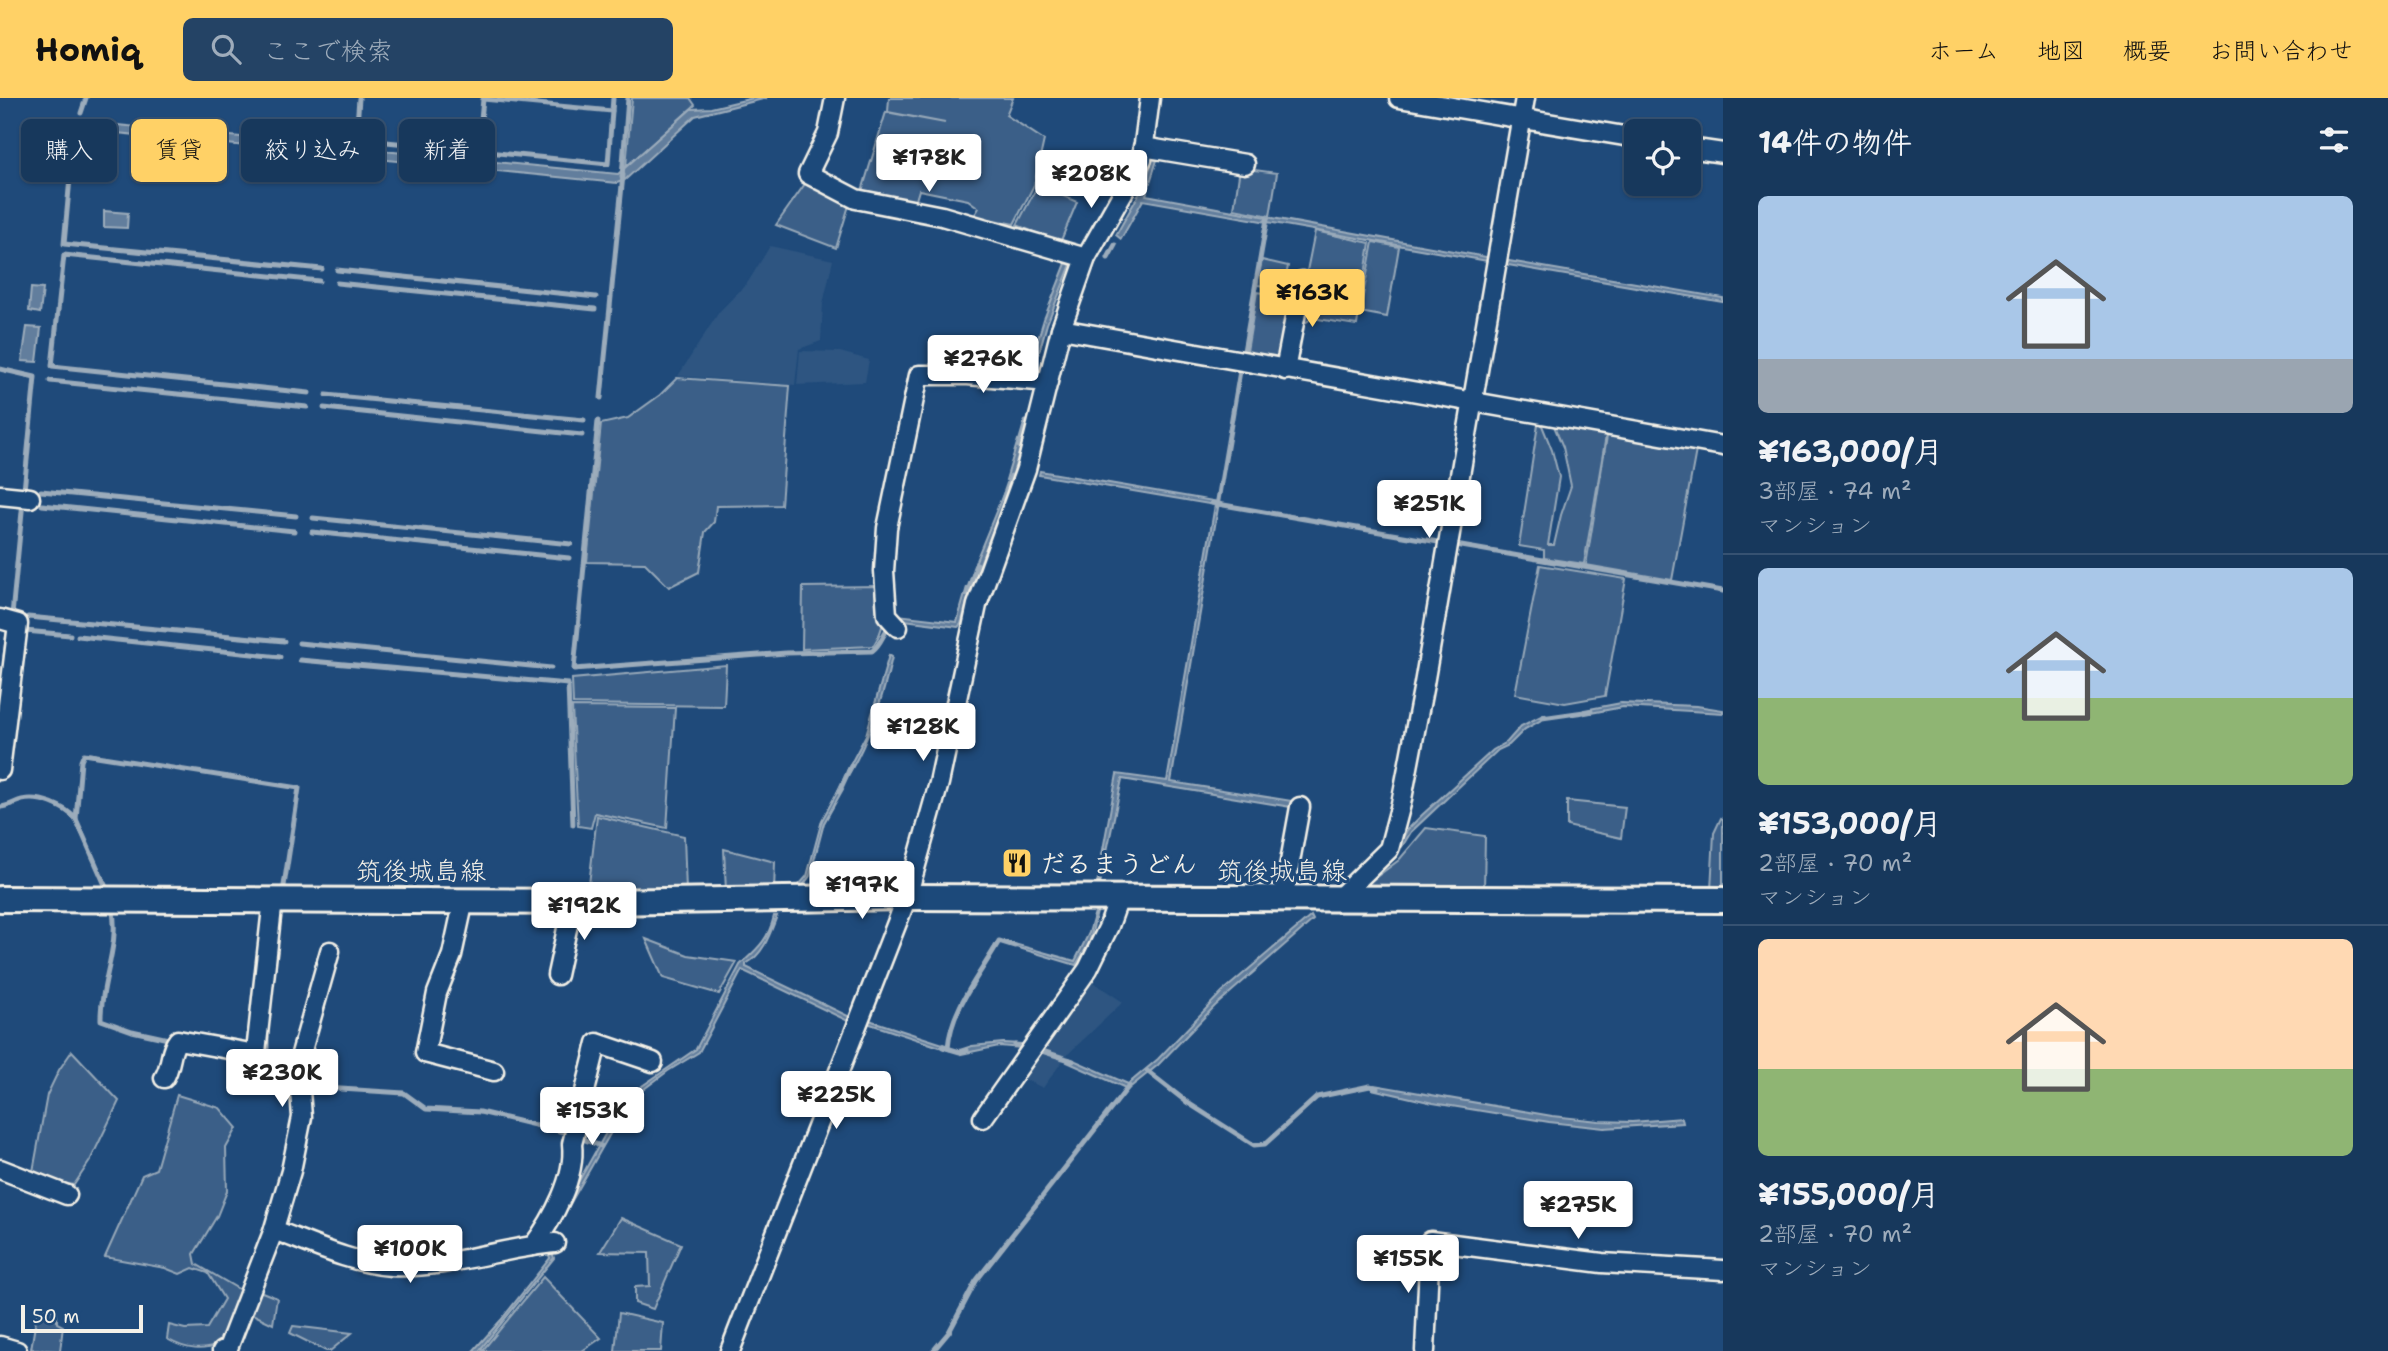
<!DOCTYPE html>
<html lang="ja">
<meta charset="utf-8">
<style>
:root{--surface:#17385c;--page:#244365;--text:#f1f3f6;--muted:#9eacbb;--line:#365272;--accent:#ffd166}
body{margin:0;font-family:"Shantell Sans","Klee One",sans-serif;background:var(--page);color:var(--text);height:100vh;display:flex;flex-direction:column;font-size:26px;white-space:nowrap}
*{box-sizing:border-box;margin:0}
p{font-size:23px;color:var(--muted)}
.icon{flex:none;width:38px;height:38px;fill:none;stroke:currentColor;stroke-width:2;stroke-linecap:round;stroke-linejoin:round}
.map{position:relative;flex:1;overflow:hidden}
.drawer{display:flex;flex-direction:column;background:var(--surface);width:665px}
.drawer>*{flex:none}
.banner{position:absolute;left:21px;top:21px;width:665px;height:63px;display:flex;gap:14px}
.tools{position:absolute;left:1624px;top:21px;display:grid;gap:14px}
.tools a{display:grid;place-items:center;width:77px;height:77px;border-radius:10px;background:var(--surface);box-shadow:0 2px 5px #0004,0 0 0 2px var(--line);font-size:35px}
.scale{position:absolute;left:21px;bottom:18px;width:122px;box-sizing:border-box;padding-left:7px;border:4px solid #f4f1e8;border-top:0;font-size:19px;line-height:24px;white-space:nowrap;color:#f4f1e8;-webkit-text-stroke:5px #1f4a7a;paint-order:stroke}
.price{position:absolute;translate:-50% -60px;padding:0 16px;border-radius:7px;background:#fff;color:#222;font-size:23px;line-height:46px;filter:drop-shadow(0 2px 4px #0008)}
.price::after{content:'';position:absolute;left:50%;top:42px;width:21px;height:16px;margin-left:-10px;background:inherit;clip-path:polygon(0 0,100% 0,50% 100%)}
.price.on{background:var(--accent);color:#111}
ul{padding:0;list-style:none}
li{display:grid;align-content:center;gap:14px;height:371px;padding:0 35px}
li+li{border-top:2px solid var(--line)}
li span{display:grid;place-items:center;height:217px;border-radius:10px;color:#555}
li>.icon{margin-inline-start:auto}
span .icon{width:126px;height:126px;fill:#fffc;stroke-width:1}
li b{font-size:30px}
h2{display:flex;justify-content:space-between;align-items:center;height:84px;padding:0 35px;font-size:30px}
.chip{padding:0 24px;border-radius:10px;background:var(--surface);box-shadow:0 2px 5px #0004,0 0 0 2px var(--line);font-size:24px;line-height:63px}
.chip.on{background:var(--accent);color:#111}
header{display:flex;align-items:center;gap:42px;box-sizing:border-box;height:98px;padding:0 35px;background:var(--accent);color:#111}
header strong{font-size:33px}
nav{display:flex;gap:38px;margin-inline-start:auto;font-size:24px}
.search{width:490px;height:63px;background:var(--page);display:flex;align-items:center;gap:18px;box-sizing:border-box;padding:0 24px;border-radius:10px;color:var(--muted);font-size:26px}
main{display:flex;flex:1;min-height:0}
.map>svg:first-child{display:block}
.built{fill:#2d5581}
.green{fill:#3a5f88;stroke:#97a8b8;stroke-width:2}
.water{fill:#627e9d;stroke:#9cacbb;stroke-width:2}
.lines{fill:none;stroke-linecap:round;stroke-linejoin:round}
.stream{stroke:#9cacbb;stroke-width:5}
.minor-casing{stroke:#f4f1e8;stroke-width:23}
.secondary-casing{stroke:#f4f1e8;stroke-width:30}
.minor{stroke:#1f4a7a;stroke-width:18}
.secondary{stroke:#1f4a7a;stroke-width:24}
.labels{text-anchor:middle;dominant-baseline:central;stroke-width:6;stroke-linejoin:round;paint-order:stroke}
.poi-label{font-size:26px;font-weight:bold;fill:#f4f1e8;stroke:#1f4a7a;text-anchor:start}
.street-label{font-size:26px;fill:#f4f1e8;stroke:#1f4a7a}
</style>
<header>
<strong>Homiq</strong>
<div class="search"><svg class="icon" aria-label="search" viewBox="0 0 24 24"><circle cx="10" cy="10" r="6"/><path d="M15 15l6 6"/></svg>ここで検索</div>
<nav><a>ホーム</a><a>地図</a><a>概要</a><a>お問い合わせ</a></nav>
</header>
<main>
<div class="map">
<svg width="1723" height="1253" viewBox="0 0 1723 1253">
<rect width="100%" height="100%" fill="#1f4a7a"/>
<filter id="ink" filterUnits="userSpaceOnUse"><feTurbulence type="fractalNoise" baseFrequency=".0143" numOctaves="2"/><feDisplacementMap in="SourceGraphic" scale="14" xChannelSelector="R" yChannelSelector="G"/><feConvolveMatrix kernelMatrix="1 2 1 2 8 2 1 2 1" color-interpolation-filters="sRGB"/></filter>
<g filter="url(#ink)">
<g class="built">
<polygon points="770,148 833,162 823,206 821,243 799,251 795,287 678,278 719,214 748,184"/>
<polygon points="800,253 840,254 869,262 865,284 797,287"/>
<polygon points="1093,884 1123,904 1066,958 1043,990 1022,980"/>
</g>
<g class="green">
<polygon points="632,0 690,0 695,7 626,69"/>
<polygon points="889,0 1013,0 1006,17 1044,42 1034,87 1014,126 974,118 979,110 968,102 919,92 915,105 862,93 886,14 945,25 888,14"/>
<polygon points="1240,70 1277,75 1270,118 1234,111"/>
<polygon points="807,83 850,104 836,150 776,127"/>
<polygon points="1038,87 1077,104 1060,145 1017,127"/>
<polygon points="1315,133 1370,145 1357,227 1312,220 1301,228 1296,264 1288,268"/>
<polygon points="1373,144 1399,149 1387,219 1360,214"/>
<polygon points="1262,162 1288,168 1286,179 1271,189 1257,187"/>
<polygon points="1257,194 1293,200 1280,265 1246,259"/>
<polygon points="677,280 790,288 781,407 716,408 714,424 705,434 699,474 669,489 645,465 587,464 601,326 628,320 660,297"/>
<polygon points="1539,320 1552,352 1559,379 1548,447 1554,447 1561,417 1571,388 1563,349 1551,321 1607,332 1584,466 1544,460 1544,452 1519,448"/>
<polygon points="1608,332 1697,347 1672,482 1586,467"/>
<polygon points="1540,467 1626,481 1605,598 1565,605 1515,596"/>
<path d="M881 488C883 514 888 525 873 548L802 551 803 489Z"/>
<polygon points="726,567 724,608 573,606 572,581"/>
<polygon points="572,609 675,610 667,730 595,715 591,730 578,728"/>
<polygon points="1567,703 1625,709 1621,740 1567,728"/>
<polygon points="597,718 684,738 686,793 588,795"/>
<polygon points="1721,720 1723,721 1723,792 1711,792 1714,735"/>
<polygon points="1426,730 1485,738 1484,792 1359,792 1399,762"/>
<polygon points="724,751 775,764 774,794 726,793"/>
<polygon points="646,841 688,857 737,864 719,896 663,880"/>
<polygon points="72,953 119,1003 90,1063 74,1087 32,1079 47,997 59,972"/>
<path d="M177 997 220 1010 237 1030 226 1050 227 1093 217 1118 194 1156 196 1166 240 1192 225 1246C201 1253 188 1253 167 1241L169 1227 185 1231 207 1230 224 1201 208 1175 193 1170 180 1176 165 1170 105 1159 142 1077 156 1071Z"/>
<polygon points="621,1120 681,1146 653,1211 635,1205 635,1189 650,1188 649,1155 600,1154"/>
<polygon points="543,1179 601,1240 582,1253 482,1253"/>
<polygon points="257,1192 277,1200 273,1226 250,1215"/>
<polygon points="38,1209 47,1209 57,1214 57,1225 63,1228 60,1253 31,1251"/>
<polygon points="619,1215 663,1225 661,1253 615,1253"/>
<polygon points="293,1228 352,1235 330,1253 326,1253 290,1235"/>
</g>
<g class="water">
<polygon points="753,0 767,0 695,18 625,82 617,85 77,31 77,23 618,76 691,11 711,10"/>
<polygon points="1153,62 1157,62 1146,97 1492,160 1493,164 1143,102 1121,141 1116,137 1143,89"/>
<polygon points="104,113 128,115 127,130 104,129"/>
<polygon points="1503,162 1723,200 1723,204 1502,166"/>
<polygon points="1067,163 1072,164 1047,226 1033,275 1028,274 1044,221"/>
<polygon points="31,190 43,191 40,215 29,213"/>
<polygon points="27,229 41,230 37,264 22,263"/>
<polygon points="1018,342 1022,343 1011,383 1006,382"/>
<polygon points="1040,373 1219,404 1171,684 1292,703 1291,709 1122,681 1106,758 1102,757 1117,676 1167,683 1215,407 1039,377"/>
<polygon points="1004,394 1007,395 978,471 973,470"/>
<polygon points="967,489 971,490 961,526 958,529 896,521 898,517 957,524"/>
<path d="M889 557 892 559C883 600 871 637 850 674L847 673 866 637Z"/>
<polygon points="1621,605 1697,608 1723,612 1723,615 1623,609 1585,616 1584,612"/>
<polygon points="1545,616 1547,619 1525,631 1509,647 1498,652 1411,734 1395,760 1359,791 1398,749 1407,732 1422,717 1493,652 1507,644 1521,628"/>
<polygon points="840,689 843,691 824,725 810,778 801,790 798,788 807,778 822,722"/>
<polygon points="1095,814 1097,814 1089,846 1076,867 1009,847 1011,845 1075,863 1089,835"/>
<path d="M774 818H777C770 836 764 856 746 866V869L852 920 850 924 742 872 699 954 668 973 636 997 626 1008 558 1127 548 1138 621 1008 642 988 696 951 740 867C757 851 768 843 774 818Z"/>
<polygon points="1311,818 1313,822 1215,908 1158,967 1128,991 1067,964 1069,960 1128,986 1158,961 1222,894"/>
<polygon points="869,922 949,948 949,952 867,925"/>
<polygon points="1003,945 1021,946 1021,950 999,948 961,956 960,952 972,948"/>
<polygon points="1374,987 1552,1018 1599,1023 1632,1024 1682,1020 1683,1025 1604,1030 1549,1024 1433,1005 1372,991 1370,988"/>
<polygon points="547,1151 551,1151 554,1160 479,1253 473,1253 501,1222 550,1160"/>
</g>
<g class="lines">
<g class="stream">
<polyline points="359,0 356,41 608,66 613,0"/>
<polyline points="81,15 86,0"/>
<polyline points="74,36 64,146 322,171"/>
<polyline points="478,54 483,1 612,13"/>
<polyline points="622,79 628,0"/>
<polyline points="1108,160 1115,147"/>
<polyline points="337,172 596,199"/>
<polyline points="337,185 595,211"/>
<polyline points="1243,259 1267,121"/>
<polyline points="0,271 35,279 12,517"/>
<polyline points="50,283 307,309"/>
<polyline points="309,295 52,268 64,157 319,183"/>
<polyline points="326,297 584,322"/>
<polyline points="601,300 623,77"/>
<polyline points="324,310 582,337"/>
<path d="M598 323 574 571 786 555 872 553C882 546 883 534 891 527"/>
<polyline points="1019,348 1026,324"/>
<polyline points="41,393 296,418"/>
<polyline points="1003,401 1011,378"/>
<polyline points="1212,405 1723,493"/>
<polyline points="42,407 294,433"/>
<polyline points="1217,408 1241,267"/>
<polyline points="313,420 571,446"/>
<polyline points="312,434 569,460"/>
<polyline points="967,496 977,466"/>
<polyline points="28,519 284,543"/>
<polyline points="25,533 70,537"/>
<polyline points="78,538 280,559"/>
<polyline points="299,545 551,570"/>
<polyline points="5,558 8,533"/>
<polyline points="300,562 568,586 573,727"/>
<polyline points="1542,620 1591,613"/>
<polyline points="839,694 851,668"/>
<path d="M0 709C8 709 14 704 22 702 41 698 64 708 76 721L109 796"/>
<polyline points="76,721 81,663 84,656 299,690 283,794"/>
<polyline points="1097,794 1105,752"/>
<path d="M112 809C121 847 100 884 101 922L132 933 173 942"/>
<polyline points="1015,947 1042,953 1073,963"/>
<polyline points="943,949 960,954 967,952"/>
<path d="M948 950C951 910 980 877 999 843L1015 848"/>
<polyline points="267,953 267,929"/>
<polyline points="1147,973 1188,1005 1254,1047 1265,1046 1317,999 1370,988 1377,990"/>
<polyline points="301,985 309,989 404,995 426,1011 480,1014 564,1034 601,1048"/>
<polyline points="933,1253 949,1234 976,1183 1129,988"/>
</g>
<g class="minor-casing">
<g id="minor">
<polyline points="835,0 828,35 808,76 856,101 942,118 1086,160"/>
<polyline points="1399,0 1636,40"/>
<polyline points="1143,49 1245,66"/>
<polyline points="1689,50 1723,55"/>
<polyline points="1061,231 1723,348"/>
<polyline points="1285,272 1302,183"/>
<polyline points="0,397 30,400"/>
<polyline points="0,521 18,526 0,672"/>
<polyline points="898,529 887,517 884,473 887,430 919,277 968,277 1048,284"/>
<polyline points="464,802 452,857 437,895 425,955 494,973"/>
<polyline points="1283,802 1300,709"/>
<polyline points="1337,802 1389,751 1401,706 1424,586 1525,0"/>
<polyline points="557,877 573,803"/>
<path d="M164 980C172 968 169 953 178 942L256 956"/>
<polyline points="292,988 330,853"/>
<polyline points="983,1020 1088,871 1109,828 1119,800"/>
<polyline points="0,1071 67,1097"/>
<path d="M274 1132C309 1145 353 1166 391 1168 447 1171 500 1150 555 1145"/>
<path d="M533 1148C553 1121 576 1079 572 1046L597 945 653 964"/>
<polyline points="0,1248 17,1253"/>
<polyline points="222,1253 228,1250 273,1134 291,1073 302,1019 300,993 255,963 273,801"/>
<polyline points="730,1253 907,799 939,685 977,507 1026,371 1061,231 1086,160 1142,61 1150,0"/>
<polyline points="1425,1253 1430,1143 1602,1165 1723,1172"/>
</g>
</g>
<g class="secondary-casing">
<polyline id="secondary" points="0,801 602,804 907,799 1723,802"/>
</g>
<use href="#minor" class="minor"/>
<use href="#secondary" class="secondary"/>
</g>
</g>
<defs>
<g id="restaurant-square" transform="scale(1.575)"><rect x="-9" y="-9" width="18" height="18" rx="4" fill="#ffd166" stroke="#1f4a7a"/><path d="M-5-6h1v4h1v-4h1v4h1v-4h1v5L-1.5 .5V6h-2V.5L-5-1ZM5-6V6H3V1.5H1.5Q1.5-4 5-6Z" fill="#111"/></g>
</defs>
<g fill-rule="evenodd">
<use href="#restaurant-square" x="1017" y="765"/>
</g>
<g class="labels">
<g class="poi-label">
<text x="1040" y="765">だるまうどん</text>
</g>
<g class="street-label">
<text x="421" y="772">筑後城島線</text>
<text x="1282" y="772">筑後城島線</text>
</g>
</g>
</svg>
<div class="tools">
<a><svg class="icon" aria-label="locate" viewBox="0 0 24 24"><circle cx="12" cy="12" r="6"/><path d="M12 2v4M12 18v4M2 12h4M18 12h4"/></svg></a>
</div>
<div class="scale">50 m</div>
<b class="price" style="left:929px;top:96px">¥178K</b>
<b class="price" style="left:1091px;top:112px">¥208K</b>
<b class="price on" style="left:1312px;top:231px">¥163K</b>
<b class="price" style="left:983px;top:297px">¥276K</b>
<b class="price" style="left:1429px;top:442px">¥251K</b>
<b class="price" style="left:923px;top:665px">¥128K</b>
<b class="price" style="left:862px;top:823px">¥197K</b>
<b class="price" style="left:584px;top:844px">¥192K</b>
<b class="price" style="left:282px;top:1011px">¥230K</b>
<b class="price" style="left:836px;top:1033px">¥225K</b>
<b class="price" style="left:592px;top:1049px">¥153K</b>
<b class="price" style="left:1578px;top:1143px">¥275K</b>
<b class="price" style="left:410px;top:1187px">¥100K</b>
<b class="price" style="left:1408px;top:1197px">¥155K</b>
<div class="banner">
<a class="chip">購入</a>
<a class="chip on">賃貸</a>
<a class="chip">絞り込み</a>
<a class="chip">新着</a>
</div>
</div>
<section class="drawer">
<h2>14件の物件<svg class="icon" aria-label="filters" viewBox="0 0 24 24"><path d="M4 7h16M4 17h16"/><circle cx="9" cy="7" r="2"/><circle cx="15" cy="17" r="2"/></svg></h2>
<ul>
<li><span style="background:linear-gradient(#a9c7e8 75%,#9aa5b1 0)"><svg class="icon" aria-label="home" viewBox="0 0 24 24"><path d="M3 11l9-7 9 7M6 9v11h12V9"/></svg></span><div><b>¥163,000/月</b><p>3部屋 · 74 m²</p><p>マンション</p></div></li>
<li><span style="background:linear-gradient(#a9c7e8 60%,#8fb573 0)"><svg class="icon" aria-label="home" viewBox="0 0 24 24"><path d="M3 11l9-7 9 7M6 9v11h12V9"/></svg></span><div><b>¥153,000/月</b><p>2部屋 · 70 m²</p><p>マンション</p></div></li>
<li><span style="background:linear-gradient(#ffd9b3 60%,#8fb573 0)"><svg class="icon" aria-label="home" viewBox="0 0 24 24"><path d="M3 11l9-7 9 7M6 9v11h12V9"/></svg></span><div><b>¥155,000/月</b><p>2部屋 · 70 m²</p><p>マンション</p></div></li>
</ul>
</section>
</main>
